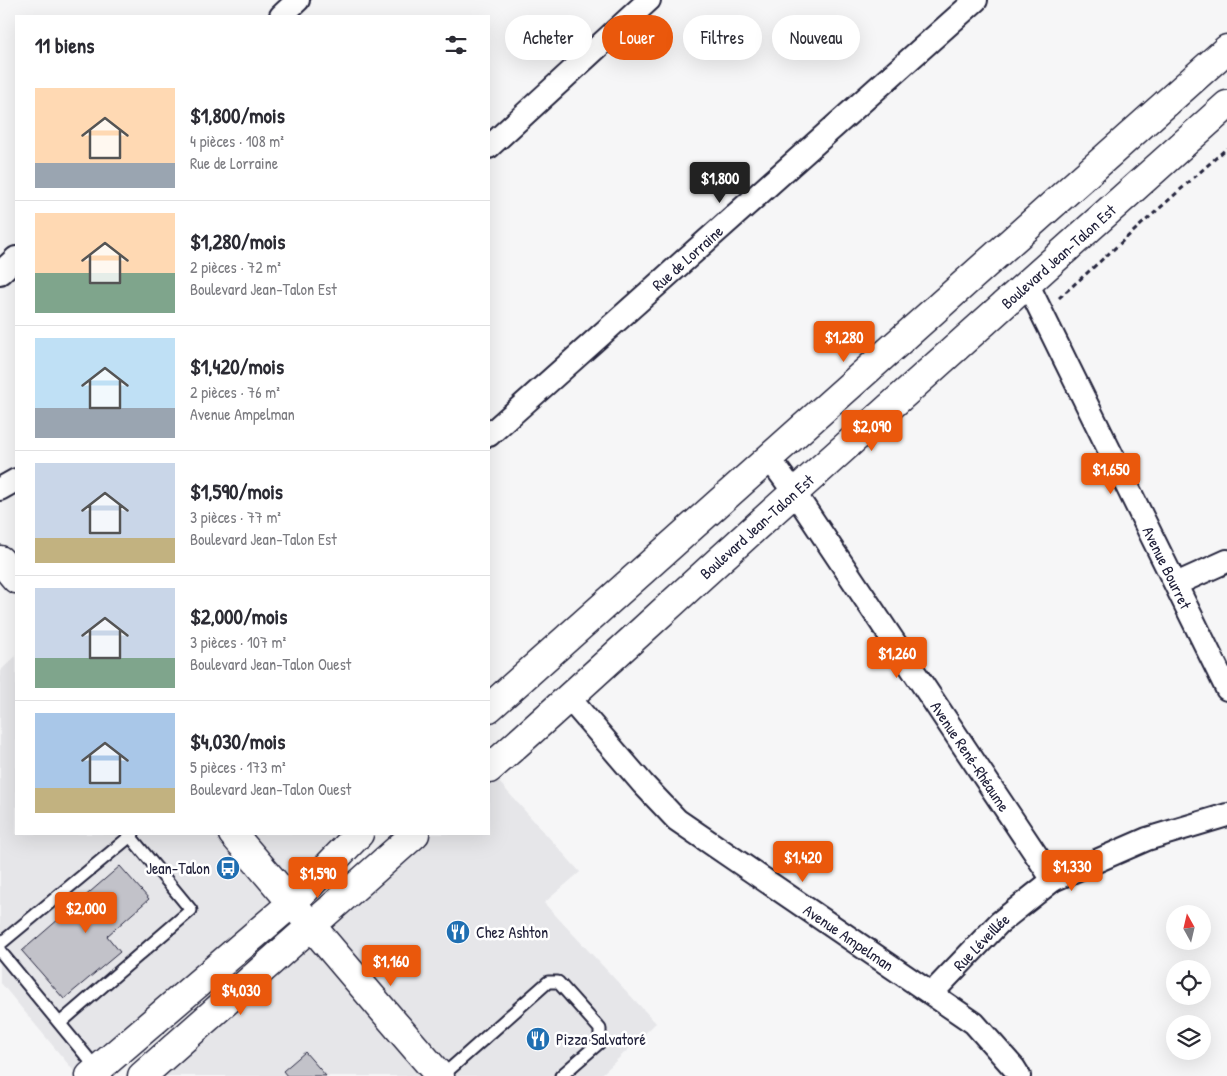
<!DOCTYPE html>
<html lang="fr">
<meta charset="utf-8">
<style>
:root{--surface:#fff;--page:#f7f7f7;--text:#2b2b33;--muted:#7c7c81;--line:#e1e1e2;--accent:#ea580c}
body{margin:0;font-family:"Patrick Hand",sans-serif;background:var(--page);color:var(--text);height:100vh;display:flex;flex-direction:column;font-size:19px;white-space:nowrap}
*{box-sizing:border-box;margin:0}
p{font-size:16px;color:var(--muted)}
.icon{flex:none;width:28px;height:28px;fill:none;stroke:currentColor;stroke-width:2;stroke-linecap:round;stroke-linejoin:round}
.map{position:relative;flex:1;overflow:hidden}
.drawer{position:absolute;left:15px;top:15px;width:475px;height:820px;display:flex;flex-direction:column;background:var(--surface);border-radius:0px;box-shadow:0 5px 20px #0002}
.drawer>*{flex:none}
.hud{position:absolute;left:505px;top:15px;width:475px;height:45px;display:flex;gap:10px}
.needle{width:32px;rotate:352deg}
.tools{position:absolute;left:1166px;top:905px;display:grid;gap:10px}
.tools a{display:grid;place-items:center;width:45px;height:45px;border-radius:50%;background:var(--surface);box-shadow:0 5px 20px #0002;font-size:25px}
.price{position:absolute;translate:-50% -42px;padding:0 11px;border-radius:5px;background:var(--accent);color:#fff;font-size:16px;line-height:32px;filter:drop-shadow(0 1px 2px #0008)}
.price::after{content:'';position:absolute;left:50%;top:30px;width:15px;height:11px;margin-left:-8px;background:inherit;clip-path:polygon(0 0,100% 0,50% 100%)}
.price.on{background:#222;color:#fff}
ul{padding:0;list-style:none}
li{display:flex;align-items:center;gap:15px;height:125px;padding:0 20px}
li+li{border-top:1px solid var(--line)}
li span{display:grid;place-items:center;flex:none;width:140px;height:100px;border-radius:0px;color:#555}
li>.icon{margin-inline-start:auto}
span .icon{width:60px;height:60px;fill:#fffc;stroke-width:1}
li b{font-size:21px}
h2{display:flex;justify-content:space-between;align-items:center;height:60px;padding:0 20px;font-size:21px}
.chip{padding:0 18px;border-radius:22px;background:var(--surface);box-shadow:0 5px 20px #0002;font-size:18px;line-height:45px}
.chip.on{background:var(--accent);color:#fff}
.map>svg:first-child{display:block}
.built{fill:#e6e6e9}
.building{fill:#c2c2c9;stroke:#22223b}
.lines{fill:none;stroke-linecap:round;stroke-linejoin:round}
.service-casing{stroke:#22223b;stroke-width:15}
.minor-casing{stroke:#22223b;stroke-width:26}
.tertiary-casing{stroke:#22223b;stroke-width:31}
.secondary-casing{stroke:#22223b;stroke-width:31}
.path{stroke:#22223b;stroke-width:3;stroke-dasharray:5 4;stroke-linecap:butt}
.service{stroke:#fff;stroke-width:11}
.minor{stroke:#fff;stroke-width:22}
.tertiary{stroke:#fff;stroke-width:28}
.secondary{stroke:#fff;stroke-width:28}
.labels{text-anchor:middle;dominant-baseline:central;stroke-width:5;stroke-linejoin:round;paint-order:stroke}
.street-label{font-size:16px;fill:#22223b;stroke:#fff}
.poi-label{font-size:16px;fill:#22223b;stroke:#fff;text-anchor:start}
</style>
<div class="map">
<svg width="1227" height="1076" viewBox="0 0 1227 1076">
<rect width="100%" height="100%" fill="#f6f6f7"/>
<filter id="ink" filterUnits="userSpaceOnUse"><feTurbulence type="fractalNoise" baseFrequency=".02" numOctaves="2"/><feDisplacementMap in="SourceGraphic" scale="10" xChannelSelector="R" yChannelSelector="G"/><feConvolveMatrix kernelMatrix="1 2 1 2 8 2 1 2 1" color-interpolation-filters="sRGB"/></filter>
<g filter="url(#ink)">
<g class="built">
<polygon points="16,656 16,834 359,834 78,1076 0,982 0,671"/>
<polygon points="489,771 580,872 544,903 656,1023 600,1076 142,1076 415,834 489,834"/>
</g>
<g class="building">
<polygon points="120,866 149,899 107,936 120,952 64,999 22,951"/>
<polygon points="305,1052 326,1076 287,1076 283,1071"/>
</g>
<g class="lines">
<g class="service-casing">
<g id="service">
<polyline points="0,944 133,834"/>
<polyline points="0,951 97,1069"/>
<polyline points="60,1023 191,910 130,836"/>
<polyline points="442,1076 548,982 558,982 600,1029 600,1042 561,1076"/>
</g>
</g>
<g class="minor-casing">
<g id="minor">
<polyline points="281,16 298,0"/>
<polyline points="489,147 649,0"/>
<polyline points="0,273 16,258"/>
<path id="s1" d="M1028 285 1227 689"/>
<path id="s2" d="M489 435 976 0"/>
<path id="s3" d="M769 458 794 492 1053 880"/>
<polyline points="0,489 16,480"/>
<polyline points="1176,584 1227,561"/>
<path id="s4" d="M569 698 643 784 677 820 974 1023 1014 1068 1019 1076"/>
<path id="s5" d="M932 993 999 923 1053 880 1147 839 1227 815"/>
</g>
</g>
<g class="tertiary-casing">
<g id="tertiary">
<polyline points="489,708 1227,49"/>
<path id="s6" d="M489 769C592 678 693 583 796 491 940 362 1084 234 1227 105"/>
<polyline points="90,1076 292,903 359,834"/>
<polyline points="142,1076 415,834"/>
</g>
</g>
<g class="secondary-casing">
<g id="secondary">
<polyline points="0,560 16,579"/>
<path d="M233 834C302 914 370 996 440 1076"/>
</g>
</g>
<polyline class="path" points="1059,298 1227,148"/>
<use href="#service" class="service"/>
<use href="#minor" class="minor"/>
<use href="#tertiary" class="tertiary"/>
<use href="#secondary" class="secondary"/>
</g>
</g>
<defs>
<g id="bus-disc" transform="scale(1.25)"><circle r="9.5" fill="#1f6fb2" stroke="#fff"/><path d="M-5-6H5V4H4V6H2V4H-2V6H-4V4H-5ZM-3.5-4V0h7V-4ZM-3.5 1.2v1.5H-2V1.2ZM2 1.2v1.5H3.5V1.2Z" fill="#fff"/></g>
<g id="restaurant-disc" transform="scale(1.25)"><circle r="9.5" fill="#1f6fb2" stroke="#fff"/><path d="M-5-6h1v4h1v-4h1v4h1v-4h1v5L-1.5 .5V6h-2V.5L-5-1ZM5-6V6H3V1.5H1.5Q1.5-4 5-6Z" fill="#fff"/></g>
</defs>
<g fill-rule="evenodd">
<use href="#bus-disc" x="228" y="868"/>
<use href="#restaurant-disc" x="458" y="932"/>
<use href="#restaurant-disc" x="538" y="1039"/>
</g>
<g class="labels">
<g class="street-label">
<text stroke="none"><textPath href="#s6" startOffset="766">Boulevard Jean-Talon Est</textPath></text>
<text stroke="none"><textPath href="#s2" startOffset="266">Rue de Lorraine</textPath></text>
<text stroke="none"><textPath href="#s6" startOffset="361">Boulevard Jean-Talon Est</textPath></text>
<text stroke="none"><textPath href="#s1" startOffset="315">Avenue Bourret</textPath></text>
<text stroke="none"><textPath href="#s3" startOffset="360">Avenue René-Rhéaume</textPath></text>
<text stroke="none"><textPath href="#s4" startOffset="371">Avenue Ampelman</textPath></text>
<text stroke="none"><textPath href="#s5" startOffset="71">Rue Léveillée</textPath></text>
</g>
<g class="poi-label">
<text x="210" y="868" text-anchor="end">Jean-Talon</text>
<text x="476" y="932">Chez Ashton</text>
<text x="556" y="1039">Pizza Salvatoré</text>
</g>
</g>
</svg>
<div class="tools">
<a><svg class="needle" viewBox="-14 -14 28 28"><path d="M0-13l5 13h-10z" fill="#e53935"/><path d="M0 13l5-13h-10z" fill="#7c7c81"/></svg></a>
<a><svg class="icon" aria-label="locate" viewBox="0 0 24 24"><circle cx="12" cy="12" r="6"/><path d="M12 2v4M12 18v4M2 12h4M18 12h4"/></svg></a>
<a><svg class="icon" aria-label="layers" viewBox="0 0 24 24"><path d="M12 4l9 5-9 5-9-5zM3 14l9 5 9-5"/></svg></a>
</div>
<b class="price on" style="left:720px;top:204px">$1,800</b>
<b class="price" style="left:844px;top:363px">$1,280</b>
<b class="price" style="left:872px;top:452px">$2,090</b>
<b class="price" style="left:1111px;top:495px">$1,650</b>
<b class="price" style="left:897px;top:679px">$1,260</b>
<b class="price" style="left:803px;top:883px">$1,420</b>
<b class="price" style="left:1072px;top:892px">$1,330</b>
<b class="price" style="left:318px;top:899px">$1,590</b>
<b class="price" style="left:86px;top:934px">$2,000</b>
<b class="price" style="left:391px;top:987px">$1,160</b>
<b class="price" style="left:241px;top:1016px">$4,030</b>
<div class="hud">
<a class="chip">Acheter</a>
<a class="chip on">Louer</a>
<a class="chip">Filtres</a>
<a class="chip">Nouveau</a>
</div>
<section class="drawer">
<h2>11 biens<svg class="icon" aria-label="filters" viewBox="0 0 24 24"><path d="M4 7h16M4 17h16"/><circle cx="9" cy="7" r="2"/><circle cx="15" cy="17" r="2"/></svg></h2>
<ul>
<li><span style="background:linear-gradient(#ffd9b3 75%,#9aa5b1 0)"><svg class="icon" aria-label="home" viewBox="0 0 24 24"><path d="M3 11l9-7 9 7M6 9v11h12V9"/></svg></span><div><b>$1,800/mois</b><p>4 pièces · 108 m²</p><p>Rue de Lorraine</p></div></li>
<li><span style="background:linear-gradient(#ffd9b3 60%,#7fa58c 0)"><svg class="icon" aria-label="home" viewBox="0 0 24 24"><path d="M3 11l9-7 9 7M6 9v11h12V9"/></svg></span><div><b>$1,280/mois</b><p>2 pièces · 72 m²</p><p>Boulevard Jean-Talon Est</p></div></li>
<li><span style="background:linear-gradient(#bfe0f5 70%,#9aa5b1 0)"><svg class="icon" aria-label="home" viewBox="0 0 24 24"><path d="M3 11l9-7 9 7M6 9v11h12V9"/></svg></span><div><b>$1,420/mois</b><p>2 pièces · 76 m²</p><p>Avenue Ampelman</p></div></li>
<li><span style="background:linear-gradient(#c9d6e8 75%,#c2b280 0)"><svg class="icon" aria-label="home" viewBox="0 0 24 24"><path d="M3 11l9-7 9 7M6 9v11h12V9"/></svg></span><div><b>$1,590/mois</b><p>3 pièces · 77 m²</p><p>Boulevard Jean-Talon Est</p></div></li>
<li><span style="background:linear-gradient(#c9d6e8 70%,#7fa58c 0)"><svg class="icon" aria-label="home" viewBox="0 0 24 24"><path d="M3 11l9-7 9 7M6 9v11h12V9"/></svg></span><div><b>$2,000/mois</b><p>3 pièces · 107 m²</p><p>Boulevard Jean-Talon Ouest</p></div></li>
<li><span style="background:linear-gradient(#a9c7e8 75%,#c2b280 0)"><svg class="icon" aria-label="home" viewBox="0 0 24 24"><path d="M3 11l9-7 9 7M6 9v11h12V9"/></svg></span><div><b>$4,030/mois</b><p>5 pièces · 173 m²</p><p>Boulevard Jean-Talon Ouest</p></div></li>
</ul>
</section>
</div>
